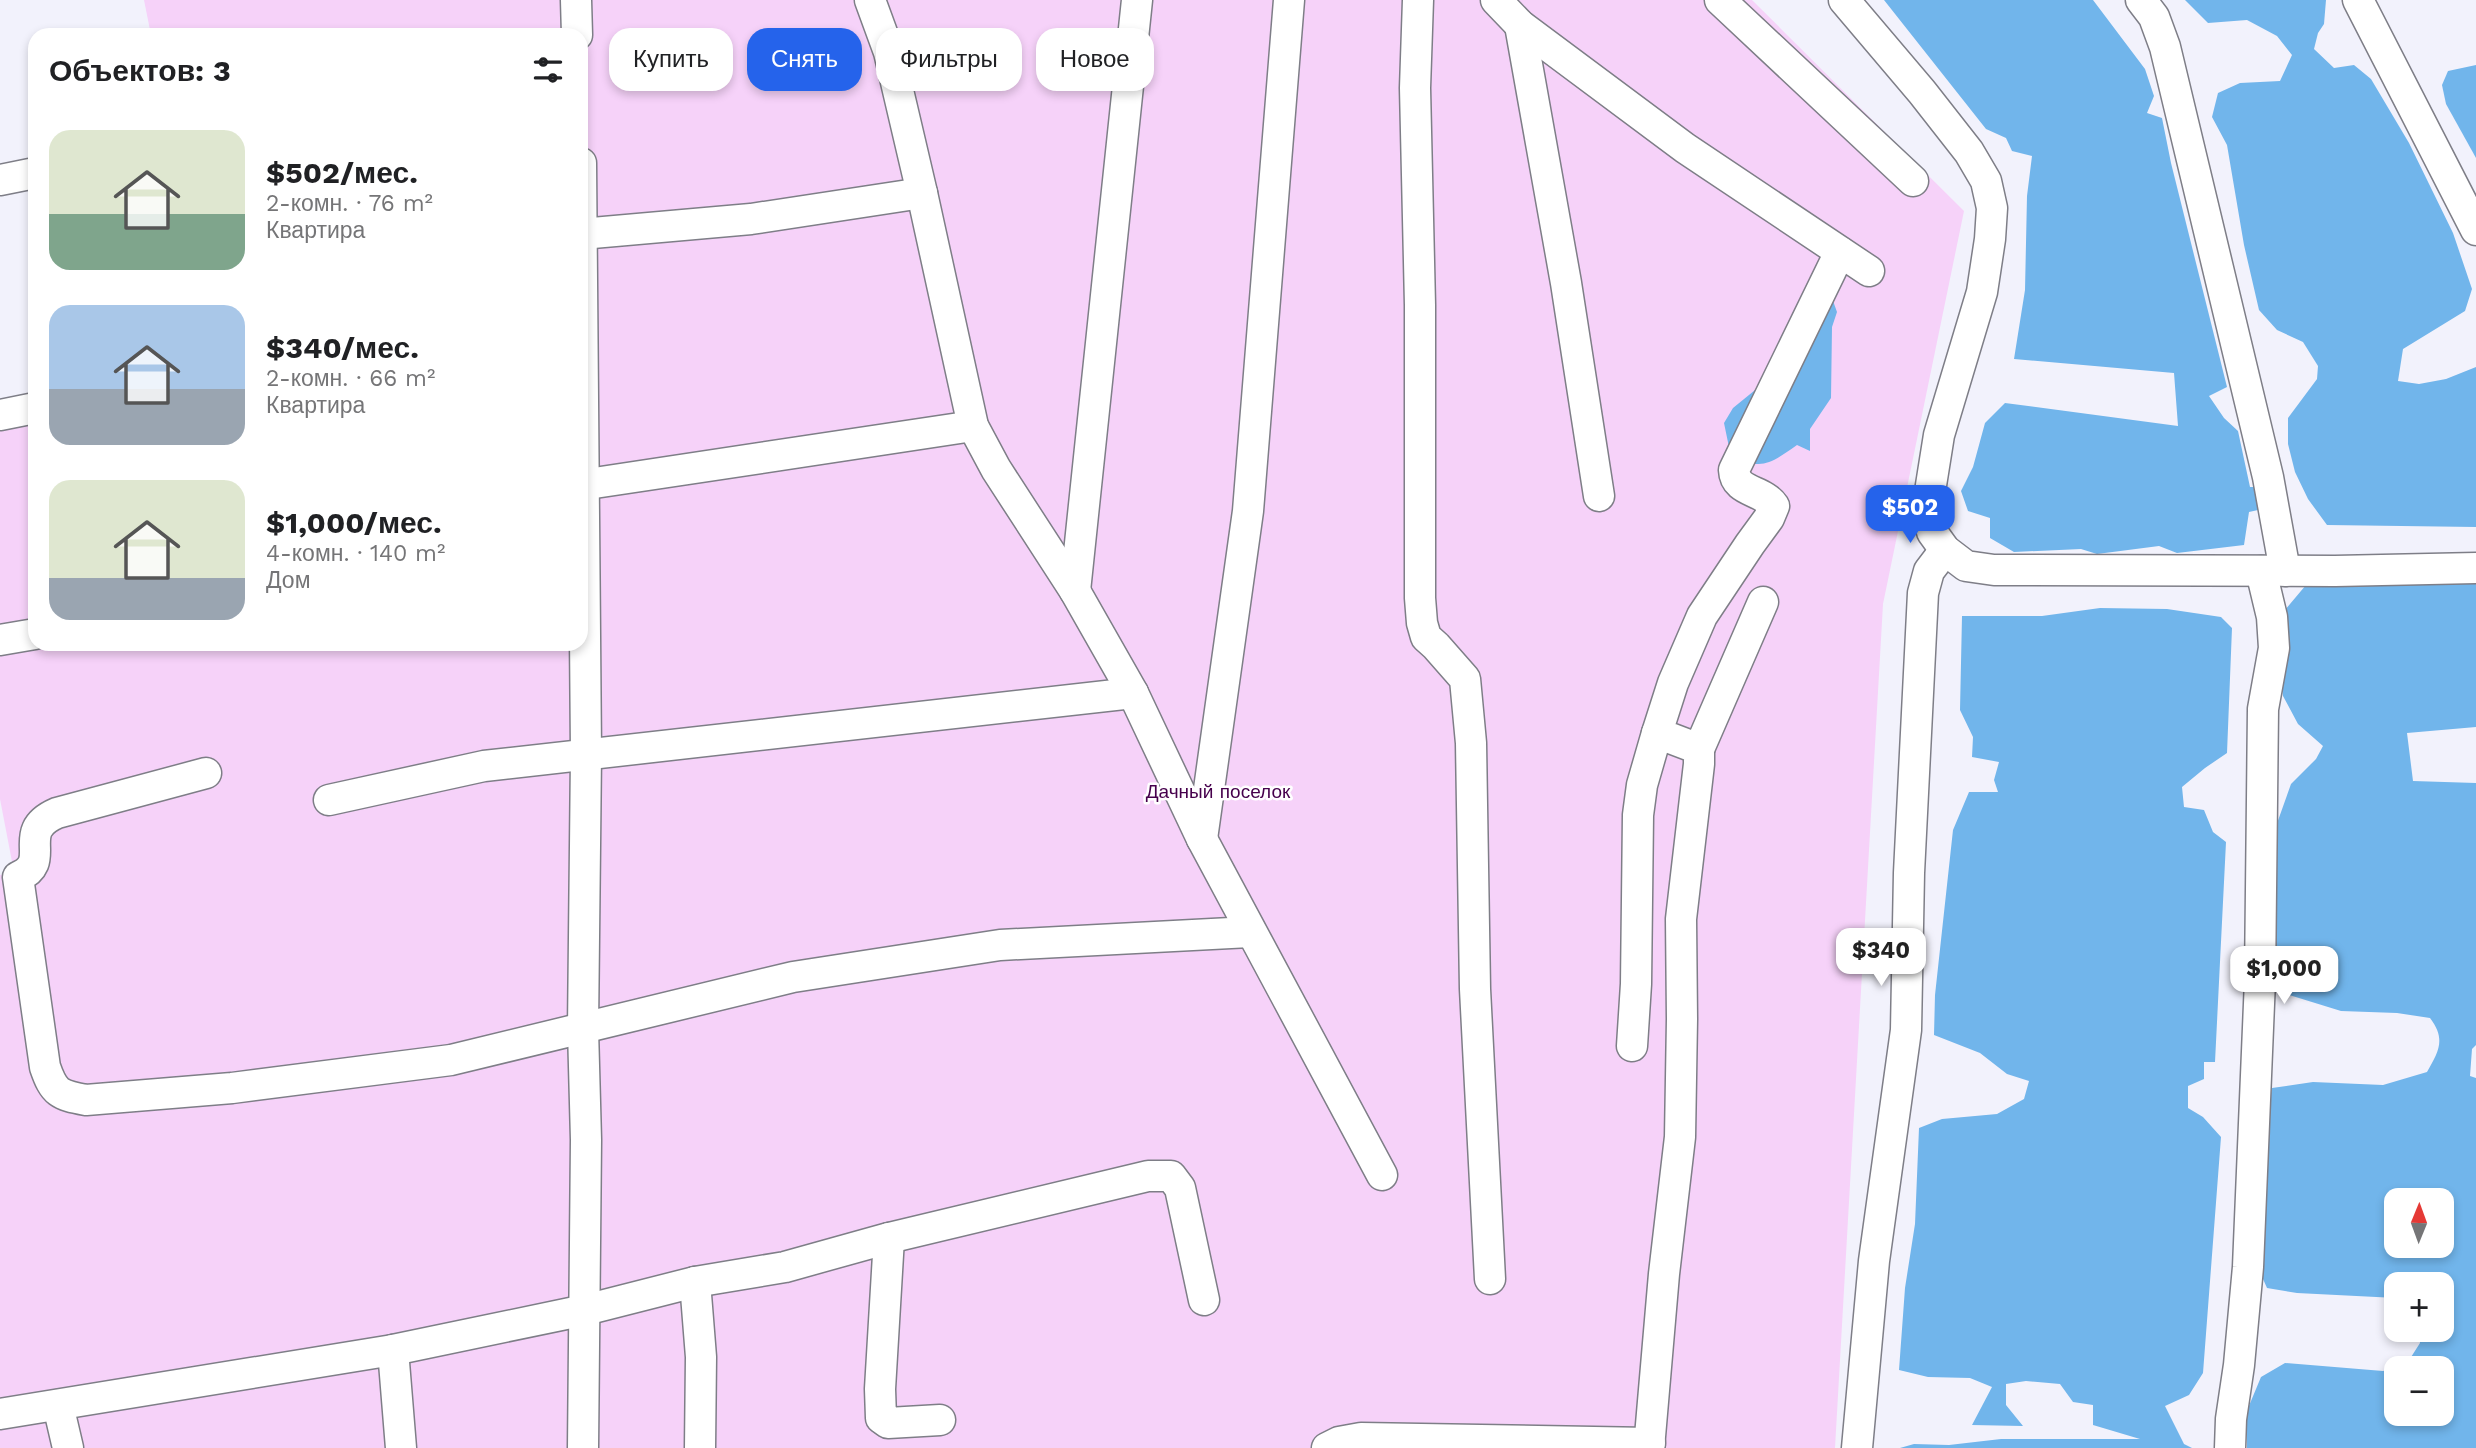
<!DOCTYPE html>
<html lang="ru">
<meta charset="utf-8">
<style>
:root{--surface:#fff;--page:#f6f6f6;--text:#202124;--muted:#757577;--accent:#2563eb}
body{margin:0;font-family:"Work Sans",sans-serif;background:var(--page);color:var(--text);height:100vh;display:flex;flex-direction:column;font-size:26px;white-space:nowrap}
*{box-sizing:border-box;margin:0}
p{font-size:23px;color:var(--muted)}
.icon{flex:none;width:38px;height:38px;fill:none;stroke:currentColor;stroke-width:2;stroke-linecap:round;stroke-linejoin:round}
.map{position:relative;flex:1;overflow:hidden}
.panel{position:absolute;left:28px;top:28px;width:560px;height:623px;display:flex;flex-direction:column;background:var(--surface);border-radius:21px;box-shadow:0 4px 10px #0003}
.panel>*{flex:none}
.hud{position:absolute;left:609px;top:28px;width:665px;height:63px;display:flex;gap:14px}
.needle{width:46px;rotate:1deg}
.fabs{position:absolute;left:2384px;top:1188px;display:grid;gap:14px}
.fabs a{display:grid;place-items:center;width:70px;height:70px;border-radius:14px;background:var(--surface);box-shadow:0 4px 10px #0003;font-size:35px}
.price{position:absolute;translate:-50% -60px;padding:0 16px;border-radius:14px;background:#fff;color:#222;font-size:23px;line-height:46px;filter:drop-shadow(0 2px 4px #0008)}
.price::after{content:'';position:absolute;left:50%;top:42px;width:21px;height:16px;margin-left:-10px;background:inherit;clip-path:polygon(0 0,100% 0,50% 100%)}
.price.on{background:var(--accent);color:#fff}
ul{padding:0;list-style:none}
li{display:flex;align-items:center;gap:21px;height:175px;padding:0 21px}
li span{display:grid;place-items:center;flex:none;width:196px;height:140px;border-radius:21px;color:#555}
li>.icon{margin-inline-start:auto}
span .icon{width:84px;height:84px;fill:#fffc;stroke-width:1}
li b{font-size:30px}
h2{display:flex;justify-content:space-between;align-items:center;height:84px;padding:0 21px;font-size:30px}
.tag{padding:0 24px;border-radius:21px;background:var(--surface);box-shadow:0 4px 10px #0003;font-size:24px;line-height:63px}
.tag.on{background:var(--accent);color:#fff}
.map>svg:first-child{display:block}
.green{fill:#f6d2f9}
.water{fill:#71b5eb;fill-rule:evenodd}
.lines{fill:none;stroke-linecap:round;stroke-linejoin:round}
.minor-casing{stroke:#7e7e87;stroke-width:33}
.minor{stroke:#fff;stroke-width:30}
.labels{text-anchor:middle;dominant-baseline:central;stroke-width:5;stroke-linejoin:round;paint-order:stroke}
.park-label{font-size:19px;fill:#46004c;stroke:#fff}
</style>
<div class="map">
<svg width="2476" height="1448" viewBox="0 0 2476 1448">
<rect width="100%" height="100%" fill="#f2f2fc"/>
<polygon class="green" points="144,0 1752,0 1964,211 1883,604 1835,1448 0,1448 0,875 14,872 0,799 0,408 35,400 35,644 581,644 581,35 151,35"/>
<g class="water">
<polygon points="1884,0 2093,0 2145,69 2154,96 2147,113 2162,118 2171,163 2227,387 2209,396 2224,418 2238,431 2250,487 2268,487 2267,508 2249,512 2244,545 2177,553 2159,546 2097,554 2081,549 2014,552 1990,538 1990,518 1968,511 1961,491 1973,467 1985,423 2005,403 2178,426 2174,373 2014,359 2025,290 2027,196 2032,156 2012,151 2006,138 1986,129"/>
<polygon points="2185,0 2326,0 2324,24 2318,33 2314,49 2334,68 2354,65 2371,79 2409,143 2453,233 2472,289 2465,311 2403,349 2398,381 2419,384 2446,379 2476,367 2476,527 2327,525 2308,499 2295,472 2288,444 2288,418 2317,379 2318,366 2303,342 2277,330 2259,310 2244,245 2227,145 2212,117 2218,93 2240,83 2280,81 2292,55 2277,36 2247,20 2208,23"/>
<polygon points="2476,65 2476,158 2446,104 2442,85 2448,71"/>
<path d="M1828 287 1837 312 1832 327 1831 398 1810 429V451L1797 445C1770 464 1759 473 1730 452L1724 423 1733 408 1760 386Z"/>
<path d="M2476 580V727L2407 733 2413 781 2476 783V1045L2472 1049 2470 1076 2476 1078V1448H2247L2246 1413 2261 1377 2285 1363 2383 1371 2406 1365 2420 1343 2419 1330H2441V1284H2396V1298L2297 1293 2267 1288 2256 1263 2267 1112 2272 1088 2313 1082 2383 1085 2427 1072C2439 1051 2446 1039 2430 1018L2397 1013 2341 1011 2286 994 2270 966 2275 829 2291 784 2316 759 2323 746 2298 724 2283 696 2276 646 2285 610 2306 585ZM2396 1200H2441V1246H2396ZM2396 1368H2441V1414H2396Z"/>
<polygon points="2100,608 2167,609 2221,617 2232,628 2227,753 2205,768 2182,787 2184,807 2204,810 2213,832 2226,842 2215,1062 2204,1062 2204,1079 2188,1086 2188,1108 2203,1117 2221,1137 2203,1373 2189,1395 2165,1406 2184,1444 2192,1448 1900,1448 1914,1444 1949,1445 2001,1439 2140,1439 2093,1425 2093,1405 2073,1402 2060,1384 2026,1381 2006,1384 2006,1405 2023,1426 1972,1425 1992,1387 1970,1378 1928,1377 1899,1370 1905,1288 1915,1224 1919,1128 1942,1119 1997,1114 2024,1099 2029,1081 2007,1074 1980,1053 1934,1035 1935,995 1953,830 1969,792 1998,792 1994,780 1999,762 1972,757 1973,737 1960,710 1962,616 2042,616"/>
</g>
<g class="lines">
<g class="minor-casing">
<g id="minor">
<polyline points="576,0 577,35"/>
<polyline points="870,0 889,52 922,193 973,426 996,469 1075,591 1133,693 1202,839 1382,1175"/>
<polyline points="1418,0 1415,88 1420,305 1420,598 1422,623 1426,637 1436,646 1465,679 1471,743 1475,989 1490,1279"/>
<polyline points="1496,0 1520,25 1685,148 1869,271"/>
<polyline points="1720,0 1913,181"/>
<polyline points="1844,0 1922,92 1969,152 1986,181 1992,208 1990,239 1982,292 1939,435 1928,504 1932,532 1945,550 1966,566 1994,570 2335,571 2476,568"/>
<polyline points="2141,0 2154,17 2165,47 2268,477 2285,571"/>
<polyline points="2358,0 2476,230"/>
<polyline points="1520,25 1566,283 1599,496"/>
<polyline points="581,163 586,754 583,1029 586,1140 583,1448"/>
<polyline points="0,180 35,173"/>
<polyline points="581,234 751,219 922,193"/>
<polyline points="0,415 35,408"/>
<polyline points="581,485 973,426"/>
<polyline points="1075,591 1137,0"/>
<polyline points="0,640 35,634"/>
<polyline points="1699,749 1763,602"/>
<path d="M206 773 57 813C13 832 55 861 18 877L45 1067C54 1093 59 1095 86 1100L232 1088 451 1060 793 977 1000 945 1250 932"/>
<polyline points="329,800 484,766 1133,693"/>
<polyline points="1202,839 1248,511 1289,0"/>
<polyline points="1632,1046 1636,984 1638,815 1642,785 1657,733"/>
<polyline points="889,1238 880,1389 881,1418 888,1423 940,1420"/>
<polyline points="695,1282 701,1357 700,1448"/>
<polyline points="393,1350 401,1448"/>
<polyline points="58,1405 68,1448"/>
<polyline points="0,1414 393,1350 585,1310 695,1282 785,1267 889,1238 1148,1176 1171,1176 1180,1188 1204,1300"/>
<polyline points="1327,1448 1339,1442 1361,1438 1650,1443"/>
<path d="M1649 1448 1664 1274 1680 1137 1682 1019 1681 919 1699 764V749L1657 733 1673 683 1702 616 1750 544 1769 518 1774 506C1763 489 1735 493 1734 470L1840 252"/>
<polyline points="1857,1448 1874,1261 1906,1030 1909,873 1923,593 1929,571 1945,550"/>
<polyline points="2230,1448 2231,1419 2239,1365 2248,1267 2260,980 2263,709 2274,648 2272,617 2261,571"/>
</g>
</g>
<use href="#minor" class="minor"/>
</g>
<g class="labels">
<g class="park-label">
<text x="1218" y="791">Дачный поселок</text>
</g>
</g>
</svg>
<div class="fabs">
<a><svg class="needle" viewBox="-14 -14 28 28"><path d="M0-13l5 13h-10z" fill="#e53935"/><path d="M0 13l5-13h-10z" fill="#757577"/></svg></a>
<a>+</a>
<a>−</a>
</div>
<b class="price on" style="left:1910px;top:545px">$502</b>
<b class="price" style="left:1881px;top:988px">$340</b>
<b class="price" style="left:2284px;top:1006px">$1,000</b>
<div class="hud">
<a class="tag">Купить</a>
<a class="tag on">Снять</a>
<a class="tag">Фильтры</a>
<a class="tag">Новое</a>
</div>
<section class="panel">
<h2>Объектов: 3<svg class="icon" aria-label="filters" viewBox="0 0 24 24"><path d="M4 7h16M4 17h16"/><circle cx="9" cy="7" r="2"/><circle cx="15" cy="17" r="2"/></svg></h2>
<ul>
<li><span style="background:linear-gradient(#dfe7d0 60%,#7fa58c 0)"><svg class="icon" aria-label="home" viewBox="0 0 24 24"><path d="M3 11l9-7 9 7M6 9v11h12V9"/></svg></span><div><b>$502/мес.</b><p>2-комн. · 76 m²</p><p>Квартира</p></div></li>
<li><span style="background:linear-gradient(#a9c7e8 60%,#9aa5b1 0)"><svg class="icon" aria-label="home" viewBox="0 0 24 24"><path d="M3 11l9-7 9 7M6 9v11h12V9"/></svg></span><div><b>$340/мес.</b><p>2-комн. · 66 m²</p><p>Квартира</p></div></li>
<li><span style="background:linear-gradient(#dfe7d0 70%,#9aa5b1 0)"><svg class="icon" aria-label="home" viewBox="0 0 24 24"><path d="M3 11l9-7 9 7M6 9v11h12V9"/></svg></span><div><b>$1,000/мес.</b><p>4-комн. · 140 m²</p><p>Дом</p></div></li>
</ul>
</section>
</div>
